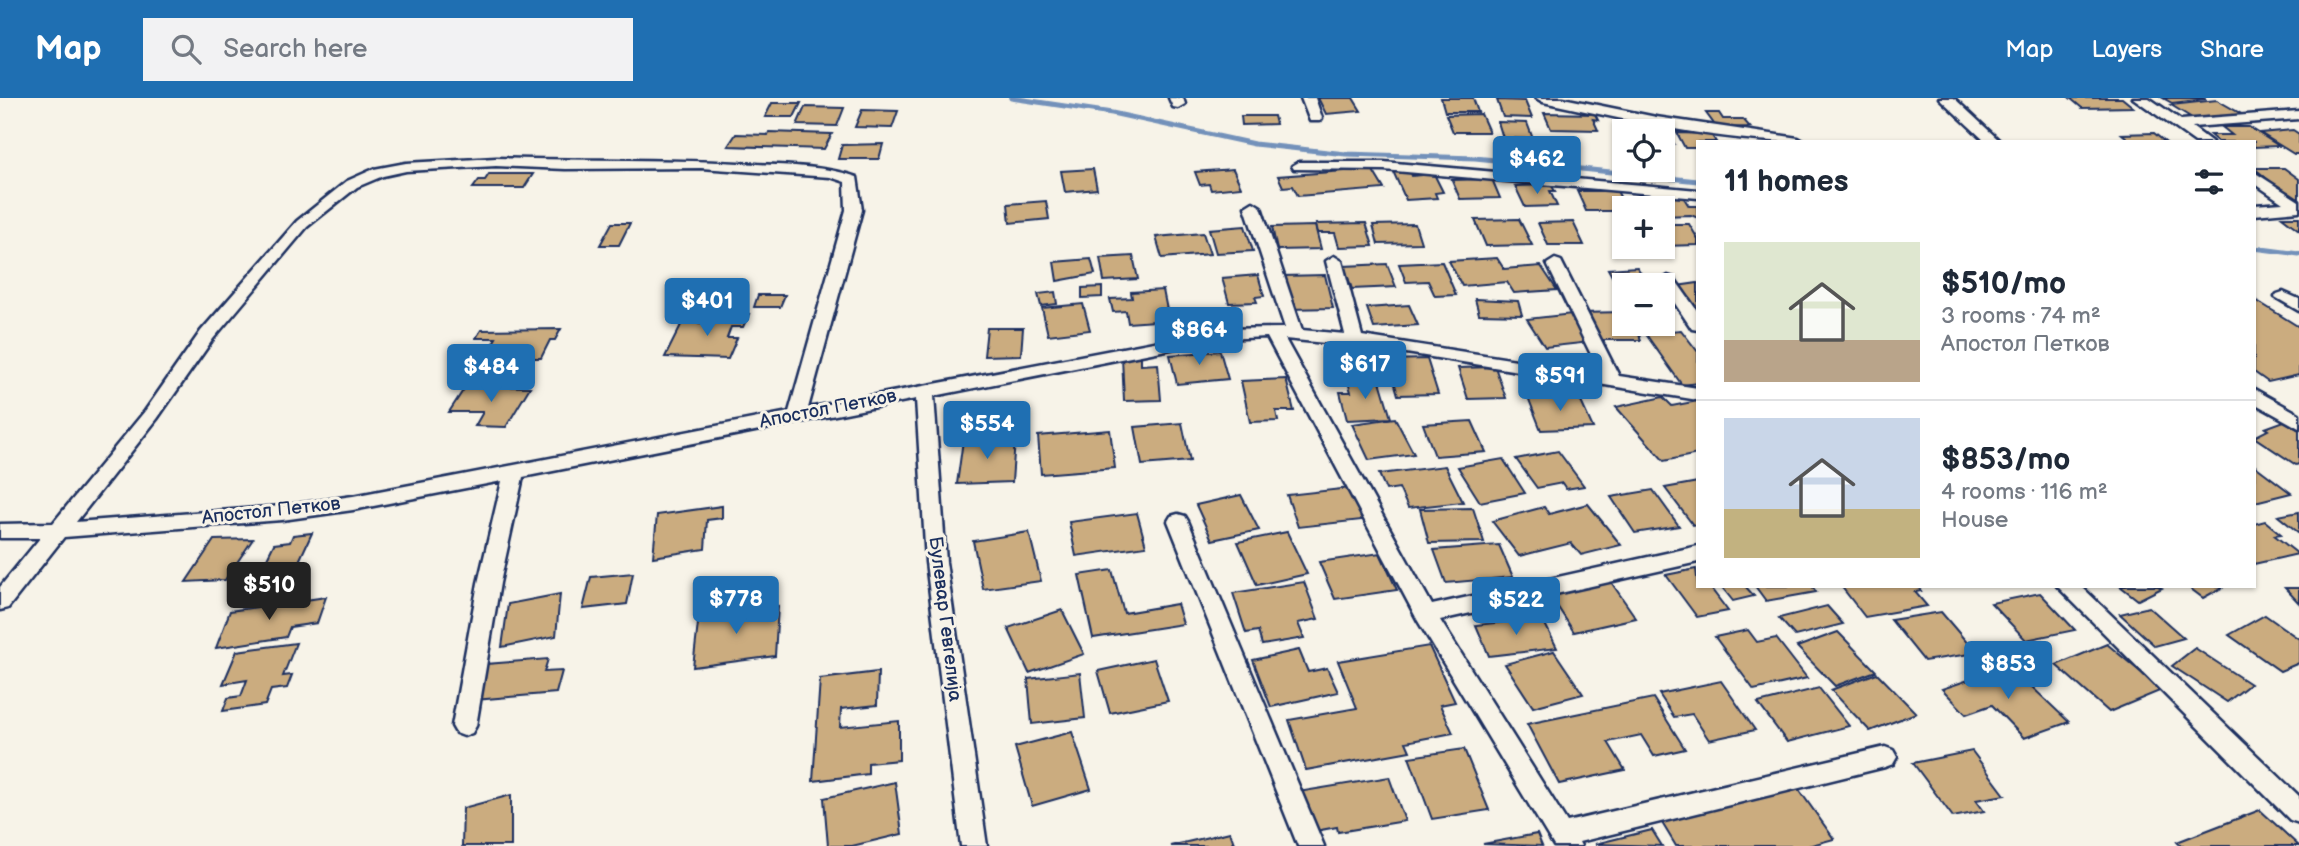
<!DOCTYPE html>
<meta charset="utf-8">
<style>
:root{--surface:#fff;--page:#f2f2f3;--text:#1f2937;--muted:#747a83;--line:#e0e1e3;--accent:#1f6fb2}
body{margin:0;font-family:"Balsamiq Sans",sans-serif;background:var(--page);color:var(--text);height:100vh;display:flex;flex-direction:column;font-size:26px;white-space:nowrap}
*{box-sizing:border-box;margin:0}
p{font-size:23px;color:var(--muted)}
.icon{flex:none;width:38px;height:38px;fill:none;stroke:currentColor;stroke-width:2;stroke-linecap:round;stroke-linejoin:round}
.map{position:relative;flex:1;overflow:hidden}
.details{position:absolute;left:1696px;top:42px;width:560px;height:448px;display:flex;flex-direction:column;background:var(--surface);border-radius:0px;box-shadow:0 2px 5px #0004}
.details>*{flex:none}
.buttons{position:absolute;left:1612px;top:21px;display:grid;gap:14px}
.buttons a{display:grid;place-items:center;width:63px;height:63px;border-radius:0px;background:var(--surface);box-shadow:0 2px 5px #0004;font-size:35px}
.price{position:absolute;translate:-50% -60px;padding:0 16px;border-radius:7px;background:var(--accent);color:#fff;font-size:23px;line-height:46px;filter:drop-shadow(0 2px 4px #0008)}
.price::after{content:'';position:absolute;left:50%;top:42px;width:21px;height:16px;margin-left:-10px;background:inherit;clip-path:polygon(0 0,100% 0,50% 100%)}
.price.active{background:#222;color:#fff}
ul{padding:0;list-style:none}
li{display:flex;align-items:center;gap:21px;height:175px;padding:0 28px}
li+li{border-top:2px solid var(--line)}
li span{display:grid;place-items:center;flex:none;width:196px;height:140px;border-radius:0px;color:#555}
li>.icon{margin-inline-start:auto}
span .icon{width:84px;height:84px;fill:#fffc;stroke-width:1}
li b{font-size:30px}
h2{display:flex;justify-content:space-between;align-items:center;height:84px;padding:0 28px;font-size:30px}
header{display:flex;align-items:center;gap:42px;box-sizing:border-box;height:98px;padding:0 35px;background:var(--accent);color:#fff}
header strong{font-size:33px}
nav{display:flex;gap:38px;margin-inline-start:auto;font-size:24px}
.search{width:490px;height:63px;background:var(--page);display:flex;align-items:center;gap:18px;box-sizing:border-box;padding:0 24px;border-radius:0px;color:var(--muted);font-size:26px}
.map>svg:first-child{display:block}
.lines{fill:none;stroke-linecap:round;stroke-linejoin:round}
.stream{stroke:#7391ba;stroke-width:5}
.building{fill:#cbac7f;stroke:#1b2f5e;stroke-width:2}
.street-casing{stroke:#1b2f5e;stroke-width:5}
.street{fill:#f7f3e8;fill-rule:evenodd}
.labels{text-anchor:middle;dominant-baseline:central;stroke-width:6;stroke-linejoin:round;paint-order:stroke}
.street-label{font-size:19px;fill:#1b2f5e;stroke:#f7f3e8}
</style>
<header>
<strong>Map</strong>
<div class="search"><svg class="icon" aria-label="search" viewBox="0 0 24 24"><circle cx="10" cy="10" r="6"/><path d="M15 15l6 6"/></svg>Search here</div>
<nav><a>Map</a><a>Layers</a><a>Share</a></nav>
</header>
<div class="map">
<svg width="2299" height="748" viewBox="0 0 2299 748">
<rect width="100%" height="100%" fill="#f7f3e8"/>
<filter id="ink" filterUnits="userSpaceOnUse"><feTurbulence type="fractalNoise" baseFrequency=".0143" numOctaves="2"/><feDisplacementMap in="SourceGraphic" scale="14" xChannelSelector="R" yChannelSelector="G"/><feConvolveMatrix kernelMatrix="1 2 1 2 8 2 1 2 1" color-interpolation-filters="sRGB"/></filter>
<g filter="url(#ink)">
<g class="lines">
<g class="stream">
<polyline points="1011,0 1112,15 1254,46 1346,56 1475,60 1698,83"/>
<polyline points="2254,150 2299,156"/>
</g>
</g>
<g class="building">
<polygon points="1318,0 1353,0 1361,13 1326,16"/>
<polygon points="1441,0 1473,0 1478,14 1445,14"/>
<polygon points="2070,0 2122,0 2133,9 2082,10"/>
<polygon points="2163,0 2203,0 2206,1 2172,5"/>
<polygon points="1497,2 1525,3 1532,20 1503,19"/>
<polygon points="2217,2 2243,17 2197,23 2171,7"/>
<polygon points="772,5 801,5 794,19 765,19"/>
<polygon points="805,9 844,10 837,28 797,27"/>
<polygon points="862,12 898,13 892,30 855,29"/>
<polygon points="1544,15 1595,16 1598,22 1593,21 1598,32 1551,31"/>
<polygon points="1706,15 1719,15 1723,21 1743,21 1750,29 1717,30"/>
<polygon points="1481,16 1489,34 1453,34 1446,17"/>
<polygon points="1241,18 1274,18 1276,26 1242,27"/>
<polygon points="1498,24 1527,25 1533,41 1503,40"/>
<polygon points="2222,29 2249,29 2279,48 2254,49 2254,44 2218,44 2210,37 2232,37"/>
<polygon points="1665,31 1674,46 1662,47 1662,33 1629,32"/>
<polygon points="2293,32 2299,36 2299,56 2294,56 2260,35"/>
<polygon points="769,34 832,36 824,51 728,48 736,36 768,37"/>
<polygon points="1677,35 1711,36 1716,44 1698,44 1698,50 1685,50"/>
<polygon points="2154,35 2165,44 2132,44 2122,36"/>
<polygon points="1495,43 1524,43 1526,51 1497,50"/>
<polygon points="883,46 879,61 838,61 842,47"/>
<polygon points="1409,70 1412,78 1434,76 1443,94 1435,95 1437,100 1406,102 1392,71"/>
<polygon points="2254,70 2284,70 2299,81 2299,103 2294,103"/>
<polygon points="1093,71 1097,91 1065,94 1061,73"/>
<polygon points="1233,71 1241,89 1211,92 1209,86 1200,87 1195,74"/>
<polygon points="1372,71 1384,91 1298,98 1293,88 1283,89 1278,78"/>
<polygon points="489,76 533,76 524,90 473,90 479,82 485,82"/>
<polygon points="1492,81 1500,100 1460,101 1452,82"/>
<polygon points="1551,87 1555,93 1550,93 1557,108 1525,109 1515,88"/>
<polygon points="1577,93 1617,93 1626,110 1624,113 1586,113"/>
<polygon points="1682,97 1689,108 1697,108 1698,120 1691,117 1662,118 1662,110 1647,110 1639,98"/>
<polygon points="1046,103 1049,121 1010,125 1008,106"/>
<polygon points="2282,119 2299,119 2299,132"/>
<polygon points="1519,121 1532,147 1486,148 1475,122"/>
<polygon points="1573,124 1584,147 1548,147 1538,125"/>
<polygon points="612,125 630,125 619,147 600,147"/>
<polygon points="1366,125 1373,148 1339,149 1335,135 1318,135 1316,126"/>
<polygon points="1415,126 1421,145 1378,146 1373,127"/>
<polygon points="1662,126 1689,126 1698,141 1698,147 1662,148"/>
<polygon points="1245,128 1253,153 1216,155 1209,131"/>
<polygon points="1315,128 1321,151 1277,152 1272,129"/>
<polygon points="1203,135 1210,156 1162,160 1156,139"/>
<polygon points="1133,158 1138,181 1104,183 1100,160"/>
<polygon points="1497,160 1504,171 1541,168 1557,192 1514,195 1507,184 1462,188 1449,163"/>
<polygon points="1091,161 1095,176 1057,183 1054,164"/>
<polygon points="1442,164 1456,197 1435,198 1428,183 1406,184 1399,166"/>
<polygon points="1387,166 1396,189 1352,191 1344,168"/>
<polygon points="1637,169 1643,178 1653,178 1658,187 1624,187 1623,198 1608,171"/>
<polygon points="1258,177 1264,198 1255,199 1257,204 1229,205 1222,180"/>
<polygon points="1325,177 1333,210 1288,211 1282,178"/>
<polygon points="1698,185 1698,211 1677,188"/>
<polygon points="1102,189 1102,199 1082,200 1082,190"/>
<polygon points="1163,192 1169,222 1128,225 1126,213 1113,214 1110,201 1132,200 1131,194"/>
<polygon points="1055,194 1057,206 1041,208 1038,196"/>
<polygon points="758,197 785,197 780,209 754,209"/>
<polygon points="1475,201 1518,203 1522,217 1479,216"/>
<polygon points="2254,201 2299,229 2299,277 2268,284 2254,274"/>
<polygon points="1083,206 1090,232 1048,237 1042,210"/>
<polygon points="1409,207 1418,227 1374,230 1367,210"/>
<polygon points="1624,214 1624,226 1643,226 1647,234 1638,234 1641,242 1593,242 1580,215"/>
<polygon points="711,215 749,216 743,229 731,229 727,240 737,240 728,261 665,259 682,225 706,225"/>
<polygon points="1572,216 1591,244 1545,249 1527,221"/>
<polygon points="1662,222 1670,233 1681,232 1698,254 1698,285 1682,287 1645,235 1651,234 1645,226 1662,226"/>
<polygon points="987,230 1023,230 1021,257 984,258"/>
<polygon points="561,231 555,242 550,242 541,260 484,260 496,240 476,240 481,232"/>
<polygon points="1341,247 1374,250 1374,259 1341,256"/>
<polygon points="1220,253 1228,281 1177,286 1170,257"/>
<polygon points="1122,259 1141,259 1141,267 1158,266 1161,302 1124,303"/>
<polygon points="1427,261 1438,296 1398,297 1388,262"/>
<polygon points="1495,269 1506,300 1468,301 1458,270"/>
<polygon points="1286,281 1294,313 1276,313 1278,323 1250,324 1241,283"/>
<polygon points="1380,283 1391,320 1347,322 1340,294 1351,294 1348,284"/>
<polygon points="466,288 530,289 506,329 475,328 483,314 449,314"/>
<polygon points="1578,297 1593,330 1541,332 1528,299"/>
<polygon points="1663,299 1672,308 1698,303 1698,356 1664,363 1616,309"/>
<polygon points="1395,320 1414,356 1369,362 1352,326"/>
<polygon points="1472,323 1486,354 1435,358 1423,326"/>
<polygon points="2284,323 2299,332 2299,366 2296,367 2254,339 2268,332 2265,330"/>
<polygon points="1182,325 1190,363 1142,367 1135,329"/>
<polygon points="1110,332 1115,370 1041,376 1038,338"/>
<polygon points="1015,341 1012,384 957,386 963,342"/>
<polygon points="1558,353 1584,388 1566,391 1562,385 1537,390 1516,361"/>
<polygon points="1503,361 1525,395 1480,404 1458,369"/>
<polygon points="2254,367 2291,395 2255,404"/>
<polygon points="1445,368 1463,404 1408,410 1399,390 1386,392 1379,376"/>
<polygon points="1698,384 1698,426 1693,427 1665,390"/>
<polygon points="1350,390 1362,422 1298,429 1287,397"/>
<polygon points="1653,392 1679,428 1635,435 1611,399"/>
<polygon points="1241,397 1259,432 1212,442 1196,407"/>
<polygon points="1588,406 1621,447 1581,457 1571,445 1519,458 1492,423 1544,409 1549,416"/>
<polygon points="722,408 722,420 707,422 705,451 653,459 657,417"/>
<polygon points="1473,410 1484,444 1429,445 1420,411"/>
<polygon points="2299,414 2299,435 2278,418"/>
<polygon points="1137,415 1146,448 1076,458 1069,424"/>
<polygon points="2265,423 2281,436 2274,437 2298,456 2254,466 2254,426"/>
<polygon points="1029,434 1041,483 983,491 973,443"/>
<polygon points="1287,434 1307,476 1257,487 1238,444"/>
<polygon points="312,435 288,487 252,491 274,446 290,444 293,437"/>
<polygon points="253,441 225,482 186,484 214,442"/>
<polygon points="1499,447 1513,479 1446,485 1434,452"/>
<polygon points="1380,455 1397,492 1335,501 1319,464"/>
<polygon points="1696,471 1698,488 1709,488 1728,513 1697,519 1666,477"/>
<polygon points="1112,472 1124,515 1177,506 1183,526 1093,540 1079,477"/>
<polygon points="633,475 627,506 583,511 591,479"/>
<polygon points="1304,484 1318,521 1298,525 1304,540 1262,547 1258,533 1246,535 1233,495"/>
<polygon points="1611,484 1636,520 1574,534 1550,497"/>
<polygon points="1721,488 1745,488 1754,498 1733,503"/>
<polygon points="1755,488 1812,488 1816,494 1766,503"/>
<polygon points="1841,488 1917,488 1921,493 1915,494 1927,508 1865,519"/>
<polygon points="2120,488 2158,488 2162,490 2138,502"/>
<polygon points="2187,488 2225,488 2203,500"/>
<polygon points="2285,490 2299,490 2299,505"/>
<polygon points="2040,495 2075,532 2026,542 1991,505"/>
<polygon points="560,496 556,538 502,549 508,506"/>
<polygon points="326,499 317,525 290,529 286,539 216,550 230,513"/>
<polygon points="778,508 775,558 693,569 699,517"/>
<polygon points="1827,508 1843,526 1795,538 1779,520"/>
<polygon points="2149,509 2184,540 2155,548 2120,516"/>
<polygon points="1062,512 1084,556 1029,575 1008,530"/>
<polygon points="1941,514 1976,555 1924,563 1891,522"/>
<polygon points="2265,517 2299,541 2299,565 2280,573 2229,537"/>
<polygon points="1542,520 1557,550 1489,558 1476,527"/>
<polygon points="1748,532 1757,544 1776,540 1807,580 1754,592 1715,539"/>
<polygon points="1838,534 1876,573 1835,588 1797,549"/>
<polygon points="296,545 283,578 292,577 287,590 271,592 265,607 223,613 228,600 241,598 247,582 223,586 237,553"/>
<polygon points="2107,546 2162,592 2109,614 2056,567"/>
<polygon points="1429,548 1455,604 1440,607 1453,635 1406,644 1410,653 1306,672 1289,622 1357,610 1338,563"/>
<polygon points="2195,550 2250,586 2227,604 2172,568"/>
<polygon points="1299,552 1308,574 1327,570 1338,594 1271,609 1253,562"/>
<polygon points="1554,553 1583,596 1533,609 1505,566"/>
<polygon points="548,561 544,574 562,573 556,595 474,602 486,566"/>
<polygon points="1154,561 1168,603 1110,615 1098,573"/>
<polygon points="2010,568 2069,624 2024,640 1992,607 1966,616 1942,591"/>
<polygon points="878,574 877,607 841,611 840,629 899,623 899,662 868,665 868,676 813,683 820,581"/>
<polygon points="1080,575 1085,620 1032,626 1028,581"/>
<polygon points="1877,575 1916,615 1870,633 1831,592"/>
<polygon points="1721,583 1755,632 1709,642 1692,616 1674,619 1659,596"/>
<polygon points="1819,590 1849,628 1787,644 1758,605"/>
<polygon points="1653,600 1685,651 1654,658 1641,637 1608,644 1625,672 1559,686 1527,626"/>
<polygon points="1072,634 1091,691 1032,708 1015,649"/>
<polygon points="1464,651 1489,712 1432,721 1409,659"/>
<polygon points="1972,653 2005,697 1976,702 1984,713 1953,719 1913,665"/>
<polygon points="1389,679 1405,723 1338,734 1337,729 1310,734 1298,694"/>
<polygon points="895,684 902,736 852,748 828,748 824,700"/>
<polygon points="1795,686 1834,741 1808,748 1676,748 1659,720"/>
<polygon points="511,697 511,748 462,748 463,710"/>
<polygon points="2260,712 2299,748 2181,748 2177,744"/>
<polygon points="1652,732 1662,748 1595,746"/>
<polygon points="1230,734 1235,748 1170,748"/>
<polygon points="1537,736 1542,748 1483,746"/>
</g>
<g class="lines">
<g class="street-casing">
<g id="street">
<polygon points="1169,0 1183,0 1185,6 1178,10 1173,9"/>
<polygon points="1301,0 1315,0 1322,20 1320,23 1310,23"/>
<path d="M1536 0H1563L1656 19 1798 40 1805 44C1717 44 1629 22 1543 4Z"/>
<polygon points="1939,0 1954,0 2001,44 1986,44"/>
<polygon points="2133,0 2149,0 2181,22 2299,13 2299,21 2192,29 2212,44 2195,44"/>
<path d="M496 60C583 63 670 60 757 66 791 68 825 68 857 79L862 112 808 310 1222 231 1285 230 1245 109 1253 104 1261 109 1302 232 1345 236 1326 163 1334 158 1342 163 1362 238 1600 275 1547 166 1555 161 1561 163 1619 278 1698 290V302L1375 250 1285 241 1432 507 1698 448V464L1440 522 1567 724 1885 649 1893 652 1897 659 1893 666 1885 669 1579 744 1581 748H1554L1418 523 1267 239 1222 241 934 298 946 464 987 748H961L926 464 916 301 523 379 500 485 476 628 472 635 464 638 456 635 452 628 478 485 502 383 353 412 282 422 64 439 8 510 0 512V489L40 440H0V426L53 425 145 313 201 233 297 123 347 83 374 71 406 65ZM496 68 565 71 701 70 830 79 845 84 846 112 789 314 353 398 282 408 76 424 157 321 213 241 307 129 357 89 383 78 406 73Z"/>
<polygon points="1299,64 1384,64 1698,92 1698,100 1384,72 1294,71 1292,68"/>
<polygon points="2254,74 2299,103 2299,113 2254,117 2254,107 2283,105 2254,85"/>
<polygon points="1668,178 1674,180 1698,214 1698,232 1692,231 1660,183"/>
<polygon points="2283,194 2299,201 2299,213 2275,199 2277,196"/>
<polygon points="2254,291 2299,316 2299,330 2254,305"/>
<polygon points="1178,416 1185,418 1188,423 1324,748 1298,748 1168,423 1171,418"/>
<polygon points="2057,488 2081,488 2299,698 2299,725 2290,722"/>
</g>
</g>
<use href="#street" class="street"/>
</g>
</g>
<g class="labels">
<g class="street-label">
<text transform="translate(828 311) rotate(-11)">Апостол Петков</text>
<text transform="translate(271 413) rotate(-6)">Апостол Петков</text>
<text transform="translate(945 521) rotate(83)">Булевар Гевгелија</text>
</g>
</g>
</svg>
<div class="buttons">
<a><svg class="icon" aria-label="locate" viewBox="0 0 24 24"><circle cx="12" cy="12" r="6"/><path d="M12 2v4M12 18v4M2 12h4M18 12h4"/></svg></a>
<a>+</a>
<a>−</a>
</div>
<b class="price" style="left:1537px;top:98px">$462</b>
<b class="price" style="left:707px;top:240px">$401</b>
<b class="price" style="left:1199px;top:269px">$864</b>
<b class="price" style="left:1365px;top:303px">$617</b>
<b class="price" style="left:491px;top:306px">$484</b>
<b class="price" style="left:1560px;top:315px">$591</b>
<b class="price" style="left:987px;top:363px">$554</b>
<b class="price active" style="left:269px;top:524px">$510</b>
<b class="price" style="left:736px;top:538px">$778</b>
<b class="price" style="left:1516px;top:539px">$522</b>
<b class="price" style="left:2008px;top:603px">$853</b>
<section class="details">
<h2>11 homes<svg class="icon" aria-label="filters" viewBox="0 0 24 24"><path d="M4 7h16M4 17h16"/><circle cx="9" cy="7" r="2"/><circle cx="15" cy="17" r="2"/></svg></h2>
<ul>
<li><span style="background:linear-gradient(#dfe7d0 70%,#b9a48a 0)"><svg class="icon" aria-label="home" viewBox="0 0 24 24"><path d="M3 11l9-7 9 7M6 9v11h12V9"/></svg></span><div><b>$510/mo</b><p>3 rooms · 74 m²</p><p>Апостол Петков</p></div></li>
<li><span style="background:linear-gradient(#c9d6e8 65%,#c2b280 0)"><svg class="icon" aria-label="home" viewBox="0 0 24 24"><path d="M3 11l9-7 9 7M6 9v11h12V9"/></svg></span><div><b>$853/mo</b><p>4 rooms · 116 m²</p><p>House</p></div></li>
</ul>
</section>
</div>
